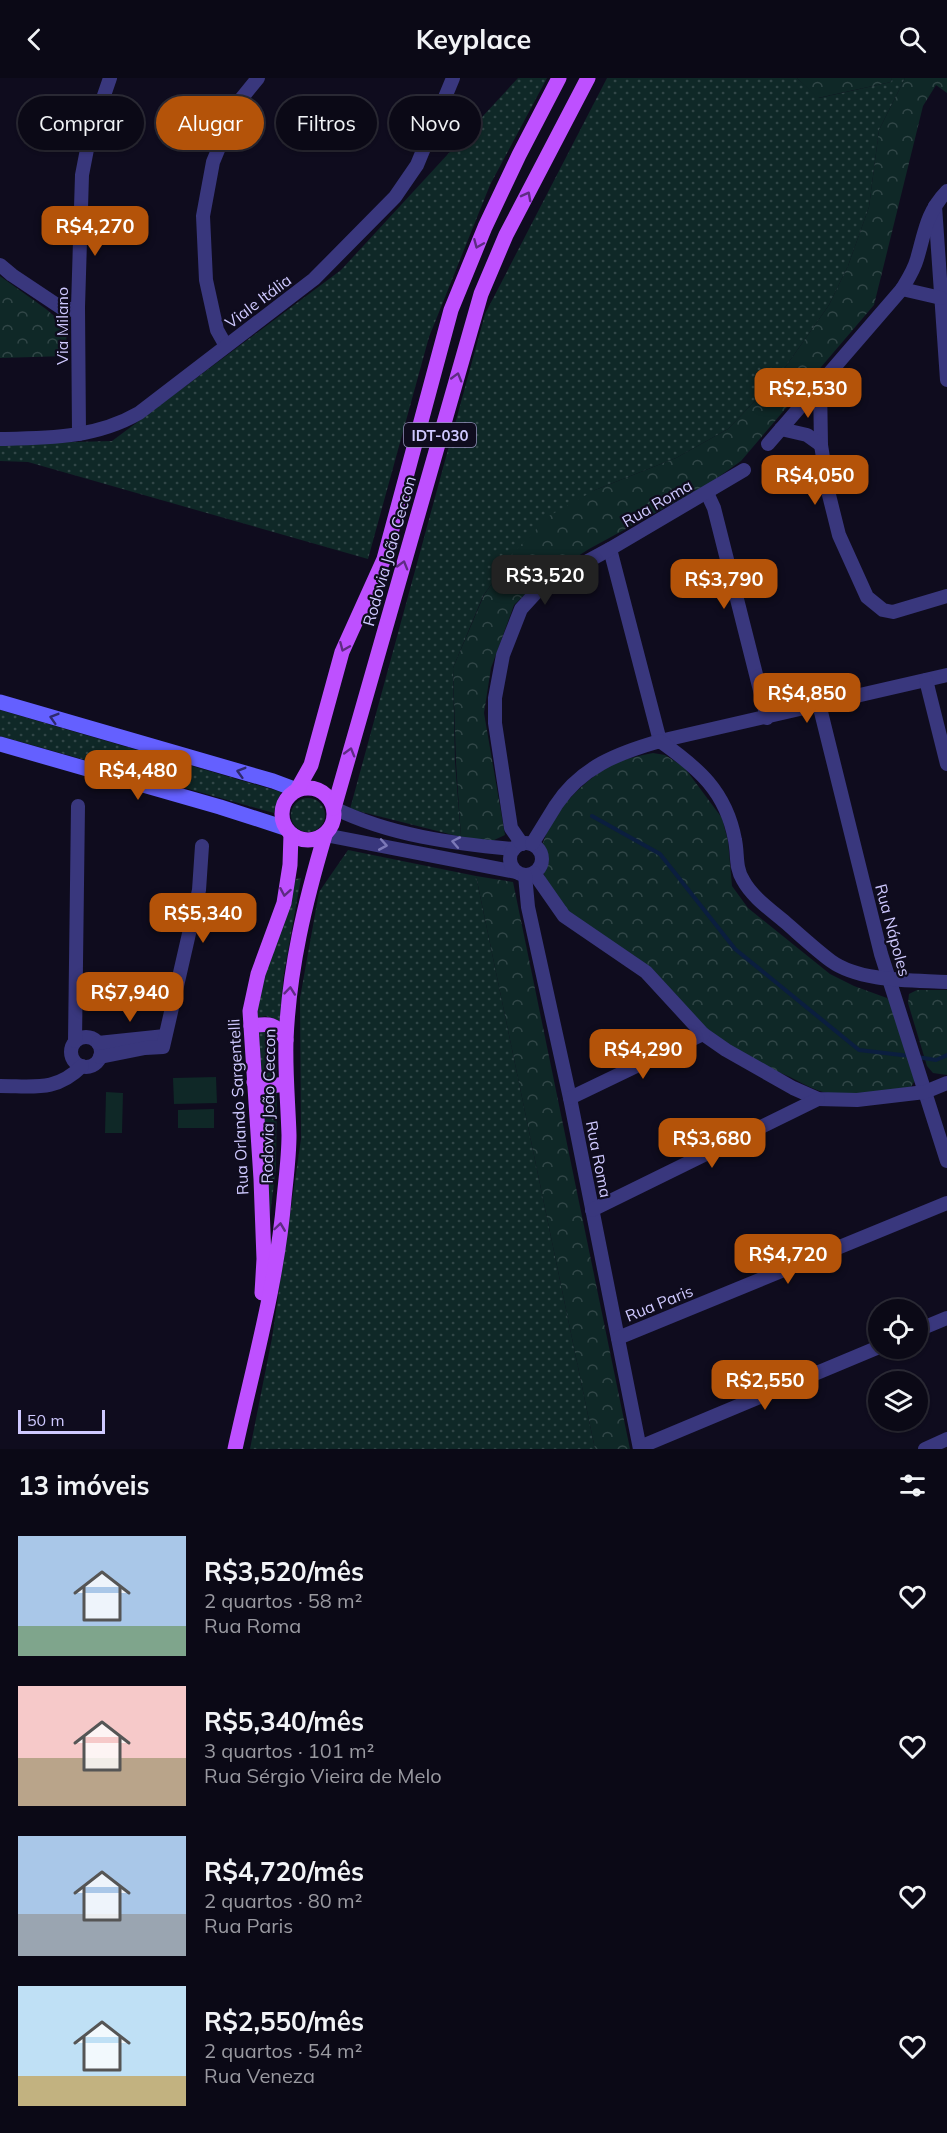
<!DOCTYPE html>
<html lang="pt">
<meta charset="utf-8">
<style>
:root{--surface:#0b0916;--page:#14121f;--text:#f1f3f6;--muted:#9a9aa1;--line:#2b2a35;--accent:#b45309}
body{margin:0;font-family:Mulish,sans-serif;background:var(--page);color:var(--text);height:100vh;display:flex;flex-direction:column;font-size:22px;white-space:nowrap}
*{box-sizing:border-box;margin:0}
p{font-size:20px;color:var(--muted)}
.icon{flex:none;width:33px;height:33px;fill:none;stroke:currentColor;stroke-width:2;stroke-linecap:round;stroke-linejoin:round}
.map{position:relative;height:1371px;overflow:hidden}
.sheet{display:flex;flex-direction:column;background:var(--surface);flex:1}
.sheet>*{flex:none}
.guide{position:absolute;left:18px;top:18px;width:600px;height:54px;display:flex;gap:12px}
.tools{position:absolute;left:868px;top:1221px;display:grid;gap:12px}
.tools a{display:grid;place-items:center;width:60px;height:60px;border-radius:50%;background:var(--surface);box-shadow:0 2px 4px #0004,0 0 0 2px var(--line);font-size:30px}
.scale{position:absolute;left:18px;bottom:15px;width:87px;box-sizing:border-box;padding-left:6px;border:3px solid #cfc9ff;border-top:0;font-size:16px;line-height:21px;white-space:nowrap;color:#cfc9ff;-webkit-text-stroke:4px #0f0c1e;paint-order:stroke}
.price{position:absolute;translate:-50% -51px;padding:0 14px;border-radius:12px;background:var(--accent);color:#fff;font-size:20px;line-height:39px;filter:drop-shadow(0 2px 3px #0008)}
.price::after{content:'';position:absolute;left:50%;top:36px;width:18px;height:14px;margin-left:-9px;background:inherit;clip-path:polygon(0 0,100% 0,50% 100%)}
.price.on{background:#222;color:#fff}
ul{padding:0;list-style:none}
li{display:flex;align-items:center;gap:18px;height:150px;padding:0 18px}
li span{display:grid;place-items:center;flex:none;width:168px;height:120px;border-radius:0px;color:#555}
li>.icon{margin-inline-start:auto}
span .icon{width:72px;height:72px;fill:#fffc;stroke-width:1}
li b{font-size:26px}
h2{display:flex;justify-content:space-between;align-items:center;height:72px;padding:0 18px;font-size:26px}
.chip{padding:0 21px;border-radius:27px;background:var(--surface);box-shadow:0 2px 4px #0004,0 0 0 2px var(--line);font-size:21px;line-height:54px}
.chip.on{background:var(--accent);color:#fff}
header{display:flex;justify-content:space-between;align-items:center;height:78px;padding:0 18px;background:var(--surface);font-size:27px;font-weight:700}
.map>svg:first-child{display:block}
.grass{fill:url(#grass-dots)}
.forest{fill:url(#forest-crowns)}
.garden{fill:#0f2827}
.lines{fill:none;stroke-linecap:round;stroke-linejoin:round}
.stream{stroke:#0b1e3f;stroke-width:4}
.street{stroke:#39377d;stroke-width:14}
.secondary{stroke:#6460ff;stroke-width:15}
.primary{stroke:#be50ff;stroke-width:15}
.oneway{stroke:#5e2b83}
.oneway2{stroke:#2d296d}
.oneway3{stroke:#7c79b8}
.labels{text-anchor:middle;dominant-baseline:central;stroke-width:4.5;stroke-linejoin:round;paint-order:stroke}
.shield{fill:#0f0c1e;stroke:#9590bc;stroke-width:1.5}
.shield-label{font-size:15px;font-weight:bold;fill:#cfc9ff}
.street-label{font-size:16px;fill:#cfc9ff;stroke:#0f0c1e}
</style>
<header><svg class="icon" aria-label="back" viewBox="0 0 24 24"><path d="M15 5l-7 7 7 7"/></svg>Keyplace<svg class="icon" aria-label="search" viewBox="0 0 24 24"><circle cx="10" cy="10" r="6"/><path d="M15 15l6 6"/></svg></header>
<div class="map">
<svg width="947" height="1371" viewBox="0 0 947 1371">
<defs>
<pattern id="grass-dots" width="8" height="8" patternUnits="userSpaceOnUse" patternTransform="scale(1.5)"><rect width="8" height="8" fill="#0f2827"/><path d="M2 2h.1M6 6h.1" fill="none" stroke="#314647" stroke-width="1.8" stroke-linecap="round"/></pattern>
<pattern id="forest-crowns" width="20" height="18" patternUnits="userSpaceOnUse" patternTransform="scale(1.5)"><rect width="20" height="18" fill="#0f2827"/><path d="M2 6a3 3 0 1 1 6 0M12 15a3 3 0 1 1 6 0" fill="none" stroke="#314647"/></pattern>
</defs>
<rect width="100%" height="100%" fill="#0f0c1e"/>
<g class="grass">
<polygon points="518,0 547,0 490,107 429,259 368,481 28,384 0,383 0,366 112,363 341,192"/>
<polygon points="607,0 797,0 819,20 891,4 892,0 905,0 879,52 869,129 848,188 829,227 779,298 728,351 676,380 595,412 514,475 483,518 453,590 455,683 461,759 350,731 485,236"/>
<polygon points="0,632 281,714 274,735 0,658"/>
<circle cx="308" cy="737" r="17"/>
<polygon points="348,772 476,798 595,1371 250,1371 272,1260 301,1061 300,920 319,814"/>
<polygon points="301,800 283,901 282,945 266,938 253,941 269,879 296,801"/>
<polygon points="264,951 275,957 277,998 271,1004 261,1001 256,957 260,953"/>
<polygon points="261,1012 277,1012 276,1090 268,1153"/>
</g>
<g class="forest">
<polygon points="797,0 892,0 891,4 818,20"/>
<polygon points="905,0 947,0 947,15 936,7 923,28 874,227 741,383 710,405 589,471 539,503 514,527 491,590 484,635 505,757 492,763 461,759 456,685 453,590 484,517 514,474 549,438 595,412 676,380 728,351 779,298 829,227 848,188 869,129 879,52"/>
<polygon points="0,198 46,231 66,248 67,278 0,280"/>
<path d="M653 675 665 677 684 689 722 740 728 763 732 808 748 830 830 896 854 908 887 920 890 924 914 994V1004L909 1012C881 1014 850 1020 823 1014 812 1011 800 1004 790 999 759 986 729 970 704 948 685 930 670 909 651 891 623 865 576 850 554 817 546 805 540 789 541 775 545 741 581 704 610 688 623 681 638 678 653 675Z"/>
<polygon points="476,798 513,804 630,1371 595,1371"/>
<polygon points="917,912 947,912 947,997 933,995 927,988 908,925 909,916"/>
</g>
<g class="garden">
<polygon points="216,999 217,1025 174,1026 173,1000"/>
<polygon points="106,1014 123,1015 122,1055 105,1055"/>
<polygon points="214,1031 214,1050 178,1050 178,1032"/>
</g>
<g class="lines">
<g class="stream">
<polyline points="592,738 660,776 735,871 859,972 910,978"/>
<polyline points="917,979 936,982 947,977"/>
</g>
<g class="street">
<polyline points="935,128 947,302"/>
<polyline points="0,187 12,197 66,233 78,229"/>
<polyline points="902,211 941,220"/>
<polyline points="226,268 217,252 206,202 203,138 213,84 237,26 258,0"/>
<polyline points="820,306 821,367 829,417 839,457 867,519 883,532 893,534 947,518"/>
<polyline points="781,351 807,357 821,367"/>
<polyline points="79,356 78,229 82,97 89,61 110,0"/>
<path d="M0 361C49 360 96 360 139 335L314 201 395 119 417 87 453 0"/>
<path d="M768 366 902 211C908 201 914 192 917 181 925 154 926 135 947 113"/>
<polyline points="707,415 714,430 767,640"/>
<polyline points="610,471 660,663 947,597"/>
<polyline points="926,602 947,686"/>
<polyline points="819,626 881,876 947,1083"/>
<path d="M334 730C389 757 453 766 514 771"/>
<polyline points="325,757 516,794"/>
<circle cx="526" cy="781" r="16"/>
<polyline points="522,766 511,750 495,645 495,620 503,577 521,531 542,508 610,471 744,392"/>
<path d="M532 766C540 753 548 740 556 727 581 689 618 675 660 663 698 690 726 713 735 762 738 776 735 789 743 802 752 819 771 832 785 844 800 857 815 871 831 883 860 904 912 902 947 904"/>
<polyline points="534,795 564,838 646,894 703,956 726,972 793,1010 818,1021 857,1022 925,1014 947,1005"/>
<polyline points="525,797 528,829 570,1020 640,1371"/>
<circle cx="86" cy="974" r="15"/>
<polyline points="75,963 78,728"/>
<polyline points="98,965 165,958"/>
<polyline points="100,979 145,970 163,969 199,812 202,768"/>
<path d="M0 1008C34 1008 56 1014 82 988"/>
<polyline points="570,1020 703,956"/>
<polyline points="592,1132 818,1021"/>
<polyline points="918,1252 947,1240"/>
<polyline points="618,1260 947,1125"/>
<polyline points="640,1369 879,1269"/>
<polyline points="925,1371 947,1361"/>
</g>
<g class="secondary">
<polyline points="0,624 273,703 297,712"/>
<polyline points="0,666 220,729 285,750"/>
</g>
<g class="primary">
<circle cx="308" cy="736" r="26"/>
<polyline points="297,712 311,687 342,574 384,481 451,232 485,149 519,77 559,0"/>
<polyline points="334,730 481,216 506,157 588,0"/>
<path d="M251 948C269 945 276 945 286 962"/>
<polyline points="254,1004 262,1009 286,1006"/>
<polyline points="262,1215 264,1181 261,1101 250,933 258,896 284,825 290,787 291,756"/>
<path d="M235 1371C253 1289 277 1205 284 1121 286 1100 289 1079 289 1057 288 1025 285 994 286 962 289 891 305 824 325 757"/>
</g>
</g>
<defs><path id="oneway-chevron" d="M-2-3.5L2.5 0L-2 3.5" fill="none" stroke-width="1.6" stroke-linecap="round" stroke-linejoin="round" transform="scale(1.5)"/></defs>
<g class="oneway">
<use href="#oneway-chevron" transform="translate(527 118) rotate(-62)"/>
<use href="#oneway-chevron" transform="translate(478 166) rotate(113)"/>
<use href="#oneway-chevron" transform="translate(457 299) rotate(-74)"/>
<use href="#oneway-chevron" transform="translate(403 487) rotate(-74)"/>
<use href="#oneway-chevron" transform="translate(344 569) rotate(113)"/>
<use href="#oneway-chevron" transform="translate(350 674) rotate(-74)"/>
<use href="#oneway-chevron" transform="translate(285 814) rotate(100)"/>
<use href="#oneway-chevron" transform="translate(290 913) rotate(-84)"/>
<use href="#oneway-chevron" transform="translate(280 1149) rotate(-82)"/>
</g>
<g class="oneway2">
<use href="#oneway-chevron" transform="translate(54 640) rotate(-163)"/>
<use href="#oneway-chevron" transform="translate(241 694) rotate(-164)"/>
</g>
<g class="oneway3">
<use href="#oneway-chevron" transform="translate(456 764) rotate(-169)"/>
<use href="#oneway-chevron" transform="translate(383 767) rotate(10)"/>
</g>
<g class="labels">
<rect class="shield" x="404" y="345" width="72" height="24" rx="4.5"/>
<g class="shield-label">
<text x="440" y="357">IDT-030</text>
</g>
<g class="street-label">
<text transform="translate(258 223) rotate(-37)">Viale Itália</text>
<text transform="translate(62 248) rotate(-90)">Via Milano</text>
<text transform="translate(657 425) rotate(-30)">Rua Roma</text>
<text transform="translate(389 473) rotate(-74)">Rodovia João Ceccon</text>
<text transform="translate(893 852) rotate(75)">Rua Nápoles</text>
<text transform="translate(268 1028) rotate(-89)">Rodovia João Ceccon</text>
<text transform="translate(238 1029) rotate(-93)">Rua Orlando Sargentelli</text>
<text transform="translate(599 1081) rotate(79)">Rua Roma</text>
<text transform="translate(659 1225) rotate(-22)">Rua Paris</text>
</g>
</g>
</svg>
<div class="tools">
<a><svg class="icon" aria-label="locate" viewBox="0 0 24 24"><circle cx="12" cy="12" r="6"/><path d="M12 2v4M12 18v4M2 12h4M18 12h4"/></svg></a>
<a><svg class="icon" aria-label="layers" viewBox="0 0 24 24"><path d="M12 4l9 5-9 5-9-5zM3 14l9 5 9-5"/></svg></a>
</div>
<div class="scale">50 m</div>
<b class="price" style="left:95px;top:179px">R$4,270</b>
<b class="price" style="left:808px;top:341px">R$2,530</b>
<b class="price" style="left:815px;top:428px">R$4,050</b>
<b class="price on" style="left:545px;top:528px">R$3,520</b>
<b class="price" style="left:724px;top:532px">R$3,790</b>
<b class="price" style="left:807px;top:646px">R$4,850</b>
<b class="price" style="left:138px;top:723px">R$4,480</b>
<b class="price" style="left:203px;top:866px">R$5,340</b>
<b class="price" style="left:130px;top:945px">R$7,940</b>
<b class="price" style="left:643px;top:1002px">R$4,290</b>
<b class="price" style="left:712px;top:1091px">R$3,680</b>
<b class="price" style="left:788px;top:1207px">R$4,720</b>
<b class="price" style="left:765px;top:1333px">R$2,550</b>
<div class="guide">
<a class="chip">Comprar</a>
<a class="chip on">Alugar</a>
<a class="chip">Filtros</a>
<a class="chip">Novo</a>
</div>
</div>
<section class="sheet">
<h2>13 imóveis<svg class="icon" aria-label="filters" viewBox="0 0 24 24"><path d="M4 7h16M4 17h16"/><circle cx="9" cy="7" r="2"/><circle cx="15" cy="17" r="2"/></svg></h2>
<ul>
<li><span style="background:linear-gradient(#a9c7e8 75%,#7fa58c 0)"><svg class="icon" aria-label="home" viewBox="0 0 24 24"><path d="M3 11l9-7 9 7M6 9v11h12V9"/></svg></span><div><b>R$3,520/mês</b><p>2 quartos · 58 m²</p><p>Rua Roma</p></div><svg class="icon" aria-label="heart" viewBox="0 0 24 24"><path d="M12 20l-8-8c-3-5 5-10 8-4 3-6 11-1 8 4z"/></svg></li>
<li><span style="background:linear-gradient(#f6c9c9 60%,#b9a48a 0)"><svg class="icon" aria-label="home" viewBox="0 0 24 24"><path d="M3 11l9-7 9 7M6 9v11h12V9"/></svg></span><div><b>R$5,340/mês</b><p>3 quartos · 101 m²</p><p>Rua Sérgio Vieira de Melo</p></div><svg class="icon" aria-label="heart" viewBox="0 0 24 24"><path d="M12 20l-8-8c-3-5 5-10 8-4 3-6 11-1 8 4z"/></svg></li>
<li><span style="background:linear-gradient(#a9c7e8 65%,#9aa5b1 0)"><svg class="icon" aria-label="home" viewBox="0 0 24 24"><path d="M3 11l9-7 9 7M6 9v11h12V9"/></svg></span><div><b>R$4,720/mês</b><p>2 quartos · 80 m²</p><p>Rua Paris</p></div><svg class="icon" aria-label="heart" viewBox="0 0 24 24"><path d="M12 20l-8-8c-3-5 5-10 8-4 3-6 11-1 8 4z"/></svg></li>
<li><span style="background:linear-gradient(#bfe0f5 75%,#c2b280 0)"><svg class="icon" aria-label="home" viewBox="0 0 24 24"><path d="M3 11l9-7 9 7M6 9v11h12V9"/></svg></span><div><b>R$2,550/mês</b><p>2 quartos · 54 m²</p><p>Rua Veneza</p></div><svg class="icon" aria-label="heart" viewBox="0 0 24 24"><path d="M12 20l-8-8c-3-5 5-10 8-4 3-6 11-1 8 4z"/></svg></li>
</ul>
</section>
